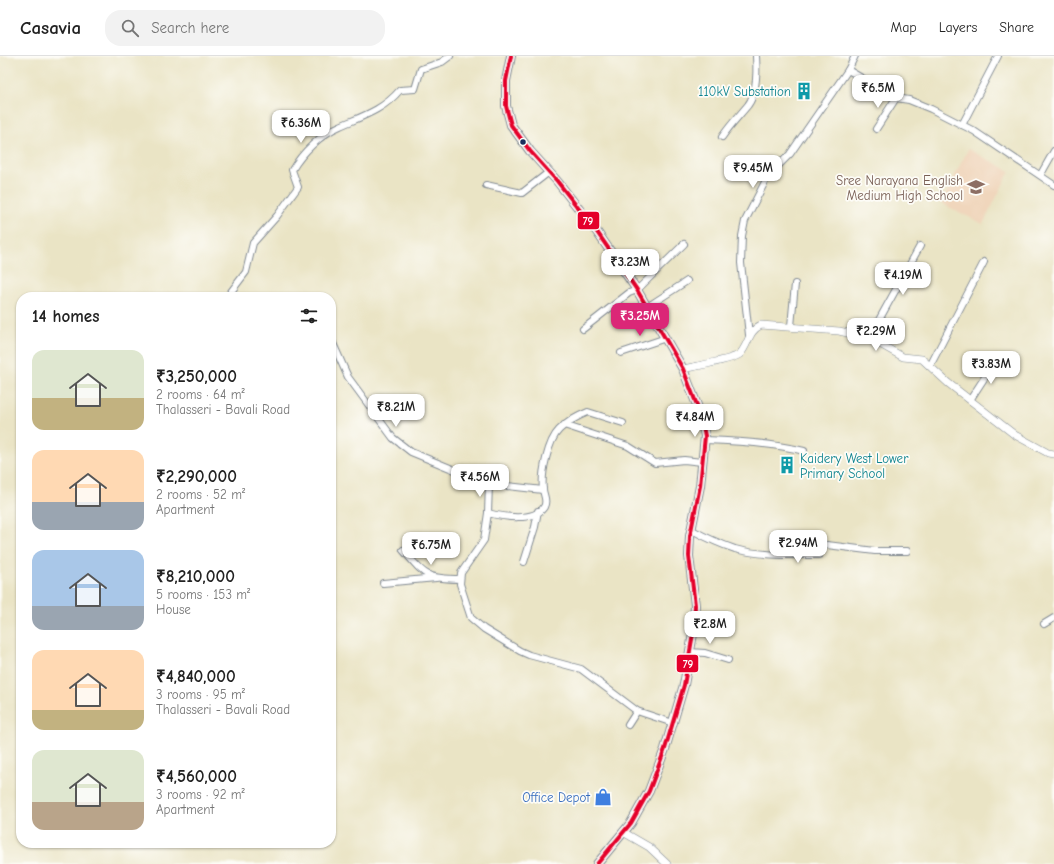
<!DOCTYPE html>
<meta charset="utf-8">
<style>
:root{--surface:#fff;--page:#f2f2f2;--text:#222;--muted:#767676;--line:#e0e0e0;--accent:#db2777}
body{margin:0;font-family:"Comic Neue",sans-serif;background:var(--page);color:var(--text);height:100vh;display:flex;flex-direction:column;font-size:15px;white-space:nowrap}
*{box-sizing:border-box;margin:0}
p{font-size:13px;color:var(--muted)}
.icon{flex:none;width:22px;height:22px;fill:none;stroke:currentColor;stroke-width:2;stroke-linecap:round;stroke-linejoin:round}
.map{position:relative;flex:1;overflow:hidden}
.drawer{position:absolute;left:16px;top:236px;width:320px;height:556px;display:flex;flex-direction:column;background:var(--surface);border-radius:16px;box-shadow:0 1px 3px #0004}
.drawer>*{flex:none}
.price{position:absolute;translate:-50% -34px;padding:0 9px;border-radius:8px;background:#fff;color:#222;font-size:13px;line-height:26px;filter:drop-shadow(0 1px 2px #0008)}
.price::after{content:'';position:absolute;left:50%;top:24px;width:12px;height:9px;margin-left:-6px;background:inherit;clip-path:polygon(0 0,100% 0,50% 100%)}
.price.on{background:var(--accent);color:#fff}
ul{padding:0;list-style:none}
li{display:flex;align-items:center;gap:12px;height:100px;padding:0 16px}
li span{display:grid;place-items:center;flex:none;width:112px;height:80px;border-radius:12px;color:#555}
li>.icon{margin-inline-start:auto}
span .icon{width:48px;height:48px;fill:#fffc;stroke-width:1}
li b{font-size:17px}
h2{display:flex;justify-content:space-between;align-items:center;height:48px;padding:0 16px;font-size:17px}
header{display:flex;align-items:center;gap:24px;box-sizing:border-box;height:56px;padding:0 20px;background:var(--surface);border-bottom:1px solid var(--line)}
header strong{font-size:19px}
nav{display:flex;gap:22px;margin-inline-start:auto;font-size:14px}
.search{width:280px;height:36px;background:var(--page);display:flex;align-items:center;gap:10px;box-sizing:border-box;padding:0 14px;border-radius:16px;color:var(--muted);font-size:15px}
.map>svg:first-child{display:block}
.built{fill:#f0d6bc}
.lines{fill:none;stroke-linecap:round;stroke-linejoin:round}
.minor-casing{stroke:#828a92;stroke-width:8}
.tertiary-casing{stroke:#828a92;stroke-width:8}
.secondary-casing{stroke:#828a92;stroke-width:10}
.minor{stroke:#fff;stroke-width:6}
.tertiary{stroke:#fff;stroke-width:7}
.secondary{stroke:#fff;stroke-width:8}
.bus-1-casing{stroke:#fdfcf7;stroke-width:7}
.bus-1{stroke:#e4002b;stroke-width:4}
.bus-dot{fill:#1b2f5e;stroke:#fdfcf7;stroke-width:1.5}
.labels{text-anchor:middle;dominant-baseline:central;stroke-width:3.5;stroke-linejoin:round;paint-order:stroke}
.culture-label{font-size:13px;fill:#0d838f;stroke:#fdfcf7;text-anchor:end}
.education-label{font-size:13px;fill:#785e54;stroke:#fdfcf7;text-anchor:end}
.shop-label{font-size:13px;fill:#366cbe;stroke:#fdfcf7;text-anchor:end}
.line-badge{stroke:#fdfcf7;stroke-width:1.5}
.badge-label{font-size:11px;text-anchor:middle;font-weight:bold;fill:#fff}
</style>
<header>
<strong>Casavia</strong>
<div class="search"><svg class="icon" aria-label="search" viewBox="0 0 24 24"><circle cx="10" cy="10" r="6"/><path d="M15 15l6 6"/></svg>Search here</div>
<nav><a>Map</a><a>Layers</a><a>Share</a></nav>
</header>
<div class="map">
<svg width="1054" height="808" viewBox="0 0 1054 808">
<rect width="100%" height="100%" fill="#fdfcf7"/>
<filter id="ink" filterUnits="userSpaceOnUse"><feTurbulence type="fractalNoise" baseFrequency=".025" numOctaves="2"/><feDisplacementMap in="SourceGraphic" scale="8" xChannelSelector="R" yChannelSelector="G"/><feConvolveMatrix kernelMatrix="1 2 1 2 8 2 1 2 1" color-interpolation-filters="sRGB"/></filter>
<filter id="wash" filterUnits="userSpaceOnUse"><feTurbulence type="fractalNoise" baseFrequency=".012" numOctaves="4" result="noise"/><feDisplacementMap in="SourceGraphic" scale="16" xChannelSelector="R" yChannelSelector="G"/><feGaussianBlur stdDeviation="0.9" result="paint"/><feColorMatrix in="noise" values="0 0 0 0 0 0 0 0 0 0 0 0 0 0 0 0 0 1.4 0 .05"/><feComposite in="paint" operator="in"/></filter>
<g filter="url(#wash)">
<rect width="100%" height="100%" fill="#eae4c5"/>
<polygon class="built" points="968,93 1010,115 983,168 941,147"/>
</g>
<g filter="url(#ink)">
<g class="lines">
<g class="minor-casing">
<g id="minor">
<polyline points="855,0 848,14 896,42 909,44 931,53 974,75 1054,129"/>
<polyline points="962,69 998,0"/>
<polyline points="876,73 896,42"/>
<path d="M722 81C730 69 739 60 748 49 757 37 757 15 756 0"/>
<polyline points="1041,118 1054,95"/>
<polyline points="486,129 522,137 549,116"/>
<path d="M227 241 246 216 253 187 277 160 298 131 292 114C302 97 321 78 340 70 363 60 383 54 400 34L415 33 421 13 442 6 450 0"/>
<polyline points="647,251 687,225"/>
<polyline points="791,270 795,228"/>
<polyline points="583,273 629,237 637,234 684,188"/>
<polyline points="749,279 741,207 742,180 745,165 768,120 790,98 848,14"/>
<polyline points="869,282 920,190"/>
<polyline points="331,283 348,321 393,382 411,396 489,428 543,434"/>
<polyline points="621,297 666,282"/>
<polyline points="930,310 984,206"/>
<polyline points="970,344 996,304"/>
<path d="M623 367 588 356C578 360 566 367 559 374 548 385 541 418 543 433 543 439 548 444 544 451 534 466 503 461 488 457L484 484 461 517 460 528 471 562 484 573 520 595 529 599 581 613 637 655 673 667"/>
<polyline points="564,369 628,390 655,407 684,404 702,406"/>
<path d="M705 384C739 385 772 387 804 395"/>
<polyline points="488,457 489,428"/>
<path d="M692 474C705 481 720 488 735 493 760 500 792 499 819 499L822 490 827 489 875 495H907"/>
<path d="M403 494C425 519 425 523 460 523"/>
<polyline points="524,506 535,471 538,455"/>
<polyline points="383,527 436,522"/>
<polyline points="1044,568 1054,562"/>
<polyline points="689,596 705,597 728,604"/>
<polyline points="628,669 637,655"/>
</g>
</g>
<g class="tertiary-casing">
<g id="tertiary">
<path d="M683 313C695 310 733 304 740 298 749 288 748 275 761 269L839 275 869 282 903 301 922 303 948 327 1015 379 1048 397 1054 398"/>
<polyline points="623,776 649,791 667,808"/>
</g>
</g>
<g class="secondary-casing">
<polyline id="secondary" points="511,0 506,25 506,50 511,69 530,95 557,125 597,176 637,234 683,313 700,357 705,380 700,430 690,480 689,500 695,549 694,572 684,629 665,693 649,735 631,767 597,808"/>
</g>
<use href="#minor" class="minor"/>
<use href="#tertiary" class="tertiary"/>
<use href="#secondary" class="secondary"/>
<g class="bus-1-casing">
<polyline id="bus-1" points="511,0 506,25 506,50 511,69 530,95 557,125 597,176 637,234 683,313 700,357 705,380 700,430 690,480 689,500 695,549 694,572 684,629 665,693 649,735 631,767 597,808"/>
</g>
<use href="#bus-1" class="bus-1"/>
</g>
</g>
<defs>
<g id="building-bare" transform="scale(1.38)"><path d="M-4-6H4V6H1V3H-1V6H-4ZM-2.5-4.3h1.7v1.8h-1.7ZM.8-4.3h1.7v1.8H.8ZM-2.5-1h1.7V.8h-1.7ZM.8-1h1.7V.8H.8Z" fill="#0f9aa8" stroke="#fdfcf7" stroke-width="2.5" paint-order="stroke"/></g>
<g id="school-bare" transform="scale(1.38)"><path d="M0-5L7-2L0 1L-7-2ZM-4 1L0 2.5L4 1V4Q0 6-4 4Z" fill="#8d6e63" stroke="#fdfcf7" stroke-width="2.5" paint-order="stroke"/></g>
<g id="shop-bare" transform="scale(1.38)"><path d="M-5-2.5h2.3a2.7 3.5 0 0 1 5.4 0H5L5.5 6h-11ZM-1.5-2.5h3a1.5 2.3 0 0 0-3 0Z" fill="#3f7fe0" stroke="#fdfcf7" stroke-width="2.5" paint-order="stroke"/></g>
</defs>
<g fill-rule="evenodd">
<use href="#building-bare" x="804" y="35"/>
<use href="#school-bare" x="976" y="131"/>
<use href="#building-bare" x="787" y="409"/>
<use href="#shop-bare" x="603" y="741"/>
</g>
<circle class="bus-dot" cx="523" cy="86" r="3.5"/>
<g class="labels">
<g class="culture-label">
<text x="791" y="35">110kV Substation</text>
<text x="800" y="402" text-anchor="start">Kaidery West Lower<tspan x="800" dy="15">Primary School</tspan></text>
</g>
<g class="education-label">
<text x="963" y="124">Sree Narayana English<tspan x="963" dy="15">Medium High School</tspan></text>
</g>
<g class="shop-label">
<text x="590" y="741">Office Depot</text>
</g>
</g>
<g class="line-badge">
<rect x="577" y="155" width="23" height="19" rx="4" fill="#e4002b"/>
<rect x="676" y="598" width="23" height="19" rx="4" fill="#e4002b"/>
</g>
<g class="badge-label">
<text x="588" y="169">79</text>
<text x="688" y="612">79</text>
</g>
</svg>
<b class="price" style="left:878px;top:53px">₹6.5M</b>
<b class="price" style="left:301px;top:88px">₹6.36M</b>
<b class="price" style="left:753px;top:133px">₹9.45M</b>
<b class="price" style="left:630px;top:227px">₹3.23M</b>
<b class="price" style="left:903px;top:240px">₹4.19M</b>
<b class="price on" style="left:640px;top:281px">₹3.25M</b>
<b class="price" style="left:876px;top:296px">₹2.29M</b>
<b class="price" style="left:991px;top:329px">₹3.83M</b>
<b class="price" style="left:396px;top:372px">₹8.21M</b>
<b class="price" style="left:695px;top:382px">₹4.84M</b>
<b class="price" style="left:480px;top:442px">₹4.56M</b>
<b class="price" style="left:798px;top:508px">₹2.94M</b>
<b class="price" style="left:431px;top:510px">₹6.75M</b>
<b class="price" style="left:710px;top:589px">₹2.8M</b>
<section class="drawer">
<h2>14 homes<svg class="icon" aria-label="filters" viewBox="0 0 24 24"><path d="M4 7h16M4 17h16"/><circle cx="9" cy="7" r="2"/><circle cx="15" cy="17" r="2"/></svg></h2>
<ul>
<li><span style="background:linear-gradient(#dfe7d0 60%,#c2b280 0)"><svg class="icon" aria-label="home" viewBox="0 0 24 24"><path d="M3 11l9-7 9 7M6 9v11h12V9"/></svg></span><div><b>₹3,250,000</b><p>2 rooms · 64 m²</p><p>Thalasseri - Bavali Road</p></div></li>
<li><span style="background:linear-gradient(#ffd9b3 65%,#9aa5b1 0)"><svg class="icon" aria-label="home" viewBox="0 0 24 24"><path d="M3 11l9-7 9 7M6 9v11h12V9"/></svg></span><div><b>₹2,290,000</b><p>2 rooms · 52 m²</p><p>Apartment</p></div></li>
<li><span style="background:linear-gradient(#a9c7e8 70%,#9aa5b1 0)"><svg class="icon" aria-label="home" viewBox="0 0 24 24"><path d="M3 11l9-7 9 7M6 9v11h12V9"/></svg></span><div><b>₹8,210,000</b><p>5 rooms · 153 m²</p><p>House</p></div></li>
<li><span style="background:linear-gradient(#ffd9b3 75%,#c2b280 0)"><svg class="icon" aria-label="home" viewBox="0 0 24 24"><path d="M3 11l9-7 9 7M6 9v11h12V9"/></svg></span><div><b>₹4,840,000</b><p>3 rooms · 95 m²</p><p>Thalasseri - Bavali Road</p></div></li>
<li><span style="background:linear-gradient(#dfe7d0 65%,#b9a48a 0)"><svg class="icon" aria-label="home" viewBox="0 0 24 24"><path d="M3 11l9-7 9 7M6 9v11h12V9"/></svg></span><div><b>₹4,560,000</b><p>3 rooms · 92 m²</p><p>Apartment</p></div></li>
</ul>
</section>
</div>
